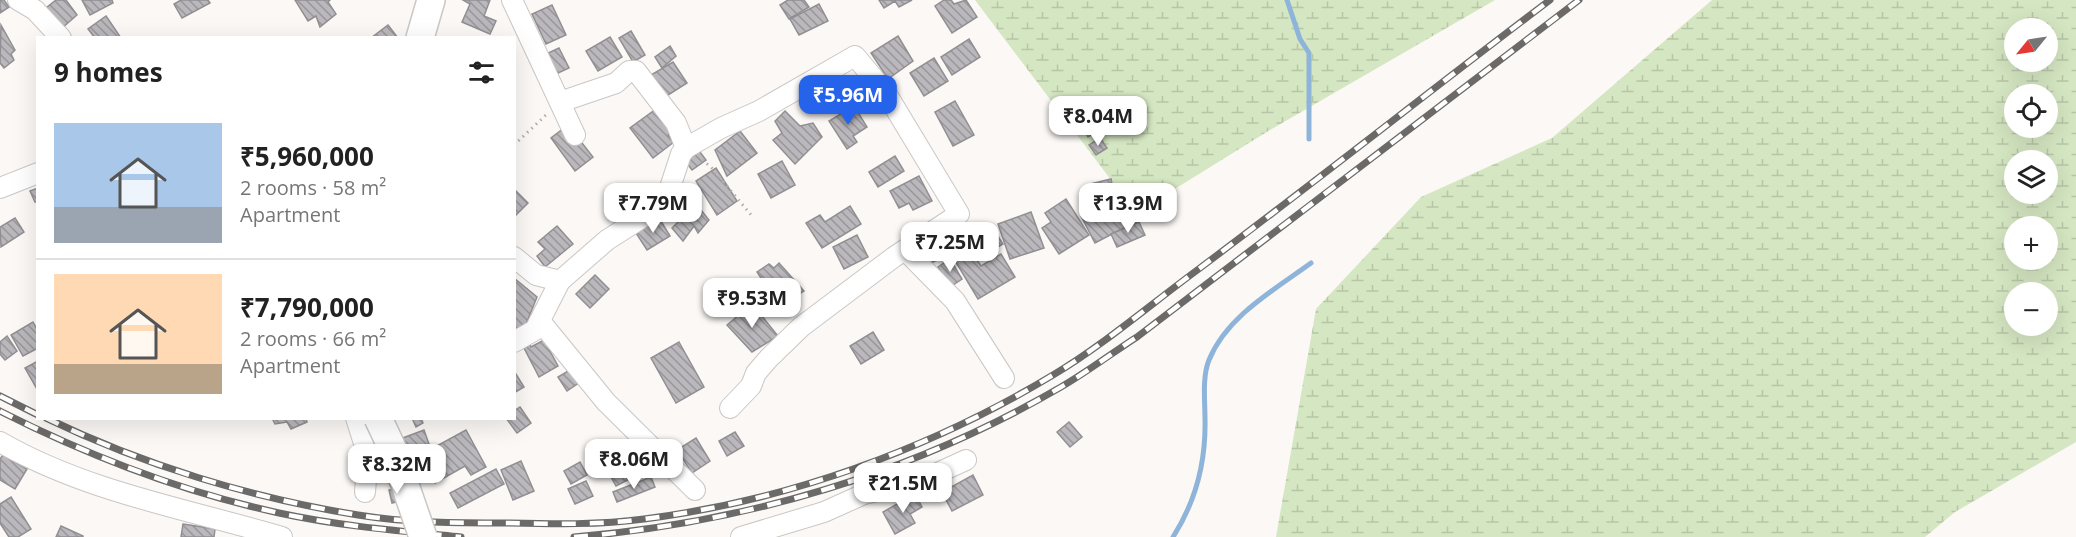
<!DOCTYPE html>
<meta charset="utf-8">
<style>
:root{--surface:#fff;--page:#f2f2f2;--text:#222;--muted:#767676;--line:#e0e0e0;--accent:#2563eb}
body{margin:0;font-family:"Open Sans",sans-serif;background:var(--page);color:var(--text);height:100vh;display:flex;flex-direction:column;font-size:22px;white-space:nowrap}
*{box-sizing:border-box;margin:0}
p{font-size:20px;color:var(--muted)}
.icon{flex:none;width:33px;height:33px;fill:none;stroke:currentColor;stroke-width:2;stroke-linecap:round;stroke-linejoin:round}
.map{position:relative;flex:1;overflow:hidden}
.side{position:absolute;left:36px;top:36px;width:480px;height:384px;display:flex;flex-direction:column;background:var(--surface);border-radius:0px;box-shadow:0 6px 24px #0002}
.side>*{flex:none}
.needle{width:39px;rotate:240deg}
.buttons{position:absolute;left:2004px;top:18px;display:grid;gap:12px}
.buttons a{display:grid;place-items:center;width:54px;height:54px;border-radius:50%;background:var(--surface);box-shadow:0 6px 24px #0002;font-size:30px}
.price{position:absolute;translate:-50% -51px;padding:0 14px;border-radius:12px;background:#fff;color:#222;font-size:20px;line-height:39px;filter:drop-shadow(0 2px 3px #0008)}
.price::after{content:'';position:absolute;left:50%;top:36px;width:18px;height:14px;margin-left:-9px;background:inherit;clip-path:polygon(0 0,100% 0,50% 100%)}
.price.on{background:var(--accent);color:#fff}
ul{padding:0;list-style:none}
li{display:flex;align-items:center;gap:18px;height:150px;padding:0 18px}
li+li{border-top:2px solid var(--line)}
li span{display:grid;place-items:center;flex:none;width:168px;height:120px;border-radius:0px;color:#555}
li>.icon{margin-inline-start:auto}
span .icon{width:72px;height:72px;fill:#fffc;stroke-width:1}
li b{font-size:26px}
h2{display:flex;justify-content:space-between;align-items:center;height:72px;padding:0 18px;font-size:26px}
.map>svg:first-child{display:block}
.wetland{fill:url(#wetland-marsh);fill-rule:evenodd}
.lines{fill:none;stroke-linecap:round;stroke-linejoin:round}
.stream{stroke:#8fb4d9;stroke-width:5}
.building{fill:url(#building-back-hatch);stroke:#918f92;stroke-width:1.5}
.minor-casing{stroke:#cac7c5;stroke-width:22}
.secondary-casing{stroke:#cac7c5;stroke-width:30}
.path{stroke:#b2b0ad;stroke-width:3;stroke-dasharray:1.5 4.5;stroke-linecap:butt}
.minor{stroke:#fff;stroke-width:20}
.secondary{stroke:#fff;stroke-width:27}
.rail-casing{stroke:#6c6a68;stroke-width:7}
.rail{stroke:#fff;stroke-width:4.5;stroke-dasharray:14;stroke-linecap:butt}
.secondary-bridge-casing{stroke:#cac7c5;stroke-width:30;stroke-linecap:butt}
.secondary-bridge{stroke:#fff;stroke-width:27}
</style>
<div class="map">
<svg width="2076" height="537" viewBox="0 0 2076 537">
<defs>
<pattern id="wetland-marsh" width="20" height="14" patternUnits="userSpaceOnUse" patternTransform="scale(1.5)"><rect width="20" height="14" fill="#d5e6c2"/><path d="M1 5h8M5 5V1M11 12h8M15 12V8" fill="none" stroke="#b7c6a7"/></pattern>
<pattern id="building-back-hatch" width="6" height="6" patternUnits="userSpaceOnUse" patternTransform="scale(1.5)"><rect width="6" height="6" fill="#bab8bc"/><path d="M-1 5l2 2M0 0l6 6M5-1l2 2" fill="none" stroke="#989699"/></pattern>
</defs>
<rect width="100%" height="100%" fill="#fbf8f5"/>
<g class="wetland">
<polygon points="975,0 1495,0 1270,130 1136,213"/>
<path d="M1712 0H2076V442L1955 512 1925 537H1276L1316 309 1421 197 1552 138ZM2014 28H2048V62H2014ZM2014 94H2048V128H2014ZM2014 160H2048V194H2014ZM2014 226H2048V260H2014ZM2014 292H2048V326H2014Z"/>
</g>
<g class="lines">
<g class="stream">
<polyline points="1287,0 1300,39 1309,53 1309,139"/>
<path d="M1173 537C1196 501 1206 462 1205 419 1205 401 1202 377 1209 360 1227 316 1274 290 1311 263"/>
</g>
</g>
<g class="building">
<polygon points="0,0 4,0 9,7 0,13"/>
<polygon points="56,0 66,0 77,15 61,29 46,8"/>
<polygon points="82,0 112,0 113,3 90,15"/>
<polygon points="181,0 208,0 210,3 182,18 174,4"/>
<polygon points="295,0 330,0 328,2 336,14 320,27 316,16 308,21"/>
<polygon points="490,0 484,16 496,21 490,34 462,22 470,4 463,0"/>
<polygon points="788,0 804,0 809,7 789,19 780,5"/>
<polygon points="879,0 912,0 899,7 895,1 884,8"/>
<polygon points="944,0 951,0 954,4 966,0 977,17 952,33 935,6"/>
<polygon points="819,4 828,21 799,35 790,19"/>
<polygon points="552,5 566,35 546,44 532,14"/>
<polygon points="106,16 121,38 95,38 88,29"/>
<polygon points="1,25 15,50 11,54 14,60 4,68 0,63"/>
<polygon points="388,25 398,38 371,38"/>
<polygon points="631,31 645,55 633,62 619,38"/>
<polygon points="898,36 913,61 888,79 871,53"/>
<polygon points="610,37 622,57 598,71 586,51"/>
<polygon points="969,39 980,57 952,75 941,57"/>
<polygon points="670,46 676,56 662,68 655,57"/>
<polygon points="559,48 569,68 556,74 546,54"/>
<polygon points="934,58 948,81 924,96 910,73"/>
<polygon points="673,62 687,83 665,97 651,75"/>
<polygon points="955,101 974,135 953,146 935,112"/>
<polygon points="854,106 867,127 853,136 857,142 847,149 829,121"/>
<polygon points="656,109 673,131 668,135 674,142 653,158 630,128"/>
<polygon points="785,111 800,126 813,123 822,137 795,164 773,140 782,133 775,121"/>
<polygon points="1093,115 1101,129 1088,137 1080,123"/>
<polygon points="568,125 593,157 575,171 551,138"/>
<polygon points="740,131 757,153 727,176 715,150"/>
<polygon points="1100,138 1107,148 1096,155 1089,145"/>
<polygon points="697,148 706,160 692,170 683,158"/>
<polygon points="895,156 904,171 878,187 869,172"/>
<polygon points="782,161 795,185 771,198 758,174"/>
<polygon points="716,168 737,201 717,215 696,181"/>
<polygon points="919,176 932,201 913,210 909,203 899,208 890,191"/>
<polygon points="1111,179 1115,197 1095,202 1090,184"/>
<polygon points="38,188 38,201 35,202 30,191"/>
<polygon points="514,189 528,203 514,217"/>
<polygon points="1126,193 1139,220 1095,243 1081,216"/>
<polygon points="1066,199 1089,235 1059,254 1042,228 1051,222 1045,213"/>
<polygon points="693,200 709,220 698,233 694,226 683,241 672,228 680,220 677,218 684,214 683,209"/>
<polygon points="850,206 861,224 822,248 806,223 820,215 825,222"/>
<polygon points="1031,212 1044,248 1010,259 998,224"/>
<polygon points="15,218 24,232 1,247 0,227"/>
<polygon points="659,218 670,236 647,250 636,233"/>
<polygon points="1139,222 1145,235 1117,247 1111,234"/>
<polygon points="952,223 964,246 933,262 921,239"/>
<polygon points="557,226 573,244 545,267 537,256 545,249 538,242"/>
<polygon points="991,227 996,234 982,244 977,237"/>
<polygon points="857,235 868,257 844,269 833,247"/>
<polygon points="997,235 1003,244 978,259 972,250"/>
<polygon points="970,249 981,266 1001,254 1015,277 978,299 954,259"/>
<polygon points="950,259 962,279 950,287 938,267"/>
<polygon points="779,263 804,291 797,295 799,300 784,311 780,303 774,308 756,282 761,278 757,272 769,264 774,268"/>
<polygon points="595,275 609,289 590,308 576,294"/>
<polygon points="514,278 537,297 514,354"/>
<polygon points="752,304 778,336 752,352 727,325"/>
<polygon points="33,322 38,331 38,348 23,356 11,335"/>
<polygon points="873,332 884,350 861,364 850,346"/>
<polygon points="7,336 17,351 5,360 0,354 0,342"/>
<polygon points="544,340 558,366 539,377 522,344 528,341 531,347"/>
<polygon points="679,342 704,387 676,403 651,358"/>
<polygon points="38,361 38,389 37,389 25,368"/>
<polygon points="575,367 583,380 567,391 558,377"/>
<polygon points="514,371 524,387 514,393"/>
<polygon points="520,407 531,423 517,433 506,418 514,418 514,411"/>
<polygon points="272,418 306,418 307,422 291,429 287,422 275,424"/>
<polygon points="412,418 421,418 423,423 416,427"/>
<polygon points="1069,422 1082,437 1070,447 1057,432"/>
<polygon points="424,430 429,444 405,452 400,439"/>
<polygon points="466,430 486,467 471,475 465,466 435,483 420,455"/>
<polygon points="735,432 744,446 727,456 719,441"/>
<polygon points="696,438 710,461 692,473 677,450"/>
<polygon points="636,445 649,469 616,486 603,462"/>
<polygon points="3,455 27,469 15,489 0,480 0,459"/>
<polygon points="521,461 534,491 513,500 501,470"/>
<polygon points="580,462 587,475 571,484 564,471"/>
<polygon points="496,469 504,484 458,508 450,493"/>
<polygon points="973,475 983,495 952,511 942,492"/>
<polygon points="651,477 655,487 617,502 613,492"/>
<polygon points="586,481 593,496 575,504 568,489"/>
<polygon points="401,487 405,500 392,503 389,490"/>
<polygon points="915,494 922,507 910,514 915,523 895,534 883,512"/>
<polygon points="11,497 31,529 18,537 9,537 0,523 0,504"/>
<polygon points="183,524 215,529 214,537 181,537"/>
<polygon points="61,526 83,536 83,537 56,537"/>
</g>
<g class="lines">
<g class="minor-casing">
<g id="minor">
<polyline points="18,0 35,10 61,38"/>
<polyline points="512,0 575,135"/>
<polyline points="560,102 616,83 629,71 636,71 676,123 686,148 721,128 759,111 855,56 886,93 959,214 894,257 801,327 769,358 756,373 751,386 730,408"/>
<polyline points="0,188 38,173"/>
<polyline points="905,250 955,301 1004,378"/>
<polyline points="514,257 536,275 560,281 607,240 665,203 681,154 686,148"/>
<polyline points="540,321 606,402 695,490"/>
<polyline points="514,342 535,330 560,281"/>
<polyline points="356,418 368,456 365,492"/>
<path d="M0 442C87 492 187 509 282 537"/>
<polyline points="741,537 824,512 864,494 920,481 966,460"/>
</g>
</g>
<g class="secondary-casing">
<polyline id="secondary" points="420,38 431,0"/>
</g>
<g class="path">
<polyline points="514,145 547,114"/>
<polyline points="702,160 711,167 752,216"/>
</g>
<use href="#minor" class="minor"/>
<use href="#secondary" class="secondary"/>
<g class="rail-casing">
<g id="rail">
<polyline points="0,396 38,415"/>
<path d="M0 411C87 455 183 492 279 513 339 526 400 531 461 537"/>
<path d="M46 418C143 465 252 498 358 515 407 523 460 523 509 523 554 524 599 525 644 519 787 501 930 449 1053 375 1102 346 1150 305 1196 271 1315 182 1431 90 1550 0"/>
<path d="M574 537C745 523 911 474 1061 387 1087 372 1112 353 1137 337L1579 0"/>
</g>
</g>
<use href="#rail" class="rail"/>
<g class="secondary-bridge-casing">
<polyline id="secondary-bridge" points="378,418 393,450 423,537"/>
</g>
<use href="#secondary-bridge" class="secondary-bridge"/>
</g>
</svg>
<div class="buttons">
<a><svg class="needle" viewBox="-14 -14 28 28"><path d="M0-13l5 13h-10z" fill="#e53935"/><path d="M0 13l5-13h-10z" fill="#767676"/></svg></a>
<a><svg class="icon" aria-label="locate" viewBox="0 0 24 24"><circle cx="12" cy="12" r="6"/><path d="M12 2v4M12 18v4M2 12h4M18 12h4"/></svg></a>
<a><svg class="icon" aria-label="layers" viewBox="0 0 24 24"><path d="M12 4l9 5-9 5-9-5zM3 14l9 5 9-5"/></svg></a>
<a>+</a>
<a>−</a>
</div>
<b class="price on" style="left:848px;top:126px">₹5.96M</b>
<b class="price" style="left:1098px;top:147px">₹8.04M</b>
<b class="price" style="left:653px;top:234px">₹7.79M</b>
<b class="price" style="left:1128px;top:234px">₹13.9M</b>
<b class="price" style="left:950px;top:273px">₹7.25M</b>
<b class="price" style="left:752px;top:329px">₹9.53M</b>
<b class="price" style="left:634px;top:490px">₹8.06M</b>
<b class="price" style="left:397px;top:495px">₹8.32M</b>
<b class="price" style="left:903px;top:514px">₹21.5M</b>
<section class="side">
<h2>9 homes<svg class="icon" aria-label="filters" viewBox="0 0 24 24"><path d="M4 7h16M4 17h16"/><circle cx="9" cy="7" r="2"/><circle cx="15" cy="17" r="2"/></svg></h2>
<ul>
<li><span style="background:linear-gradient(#a9c7e8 70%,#9aa5b1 0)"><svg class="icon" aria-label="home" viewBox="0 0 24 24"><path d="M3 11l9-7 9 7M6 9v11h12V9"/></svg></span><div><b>₹5,960,000</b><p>2 rooms · 58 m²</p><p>Apartment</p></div></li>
<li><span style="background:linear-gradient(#ffd9b3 75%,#b9a48a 0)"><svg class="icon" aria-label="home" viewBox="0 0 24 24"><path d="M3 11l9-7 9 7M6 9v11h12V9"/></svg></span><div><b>₹7,790,000</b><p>2 rooms · 66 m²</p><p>Apartment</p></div></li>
</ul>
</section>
</div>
